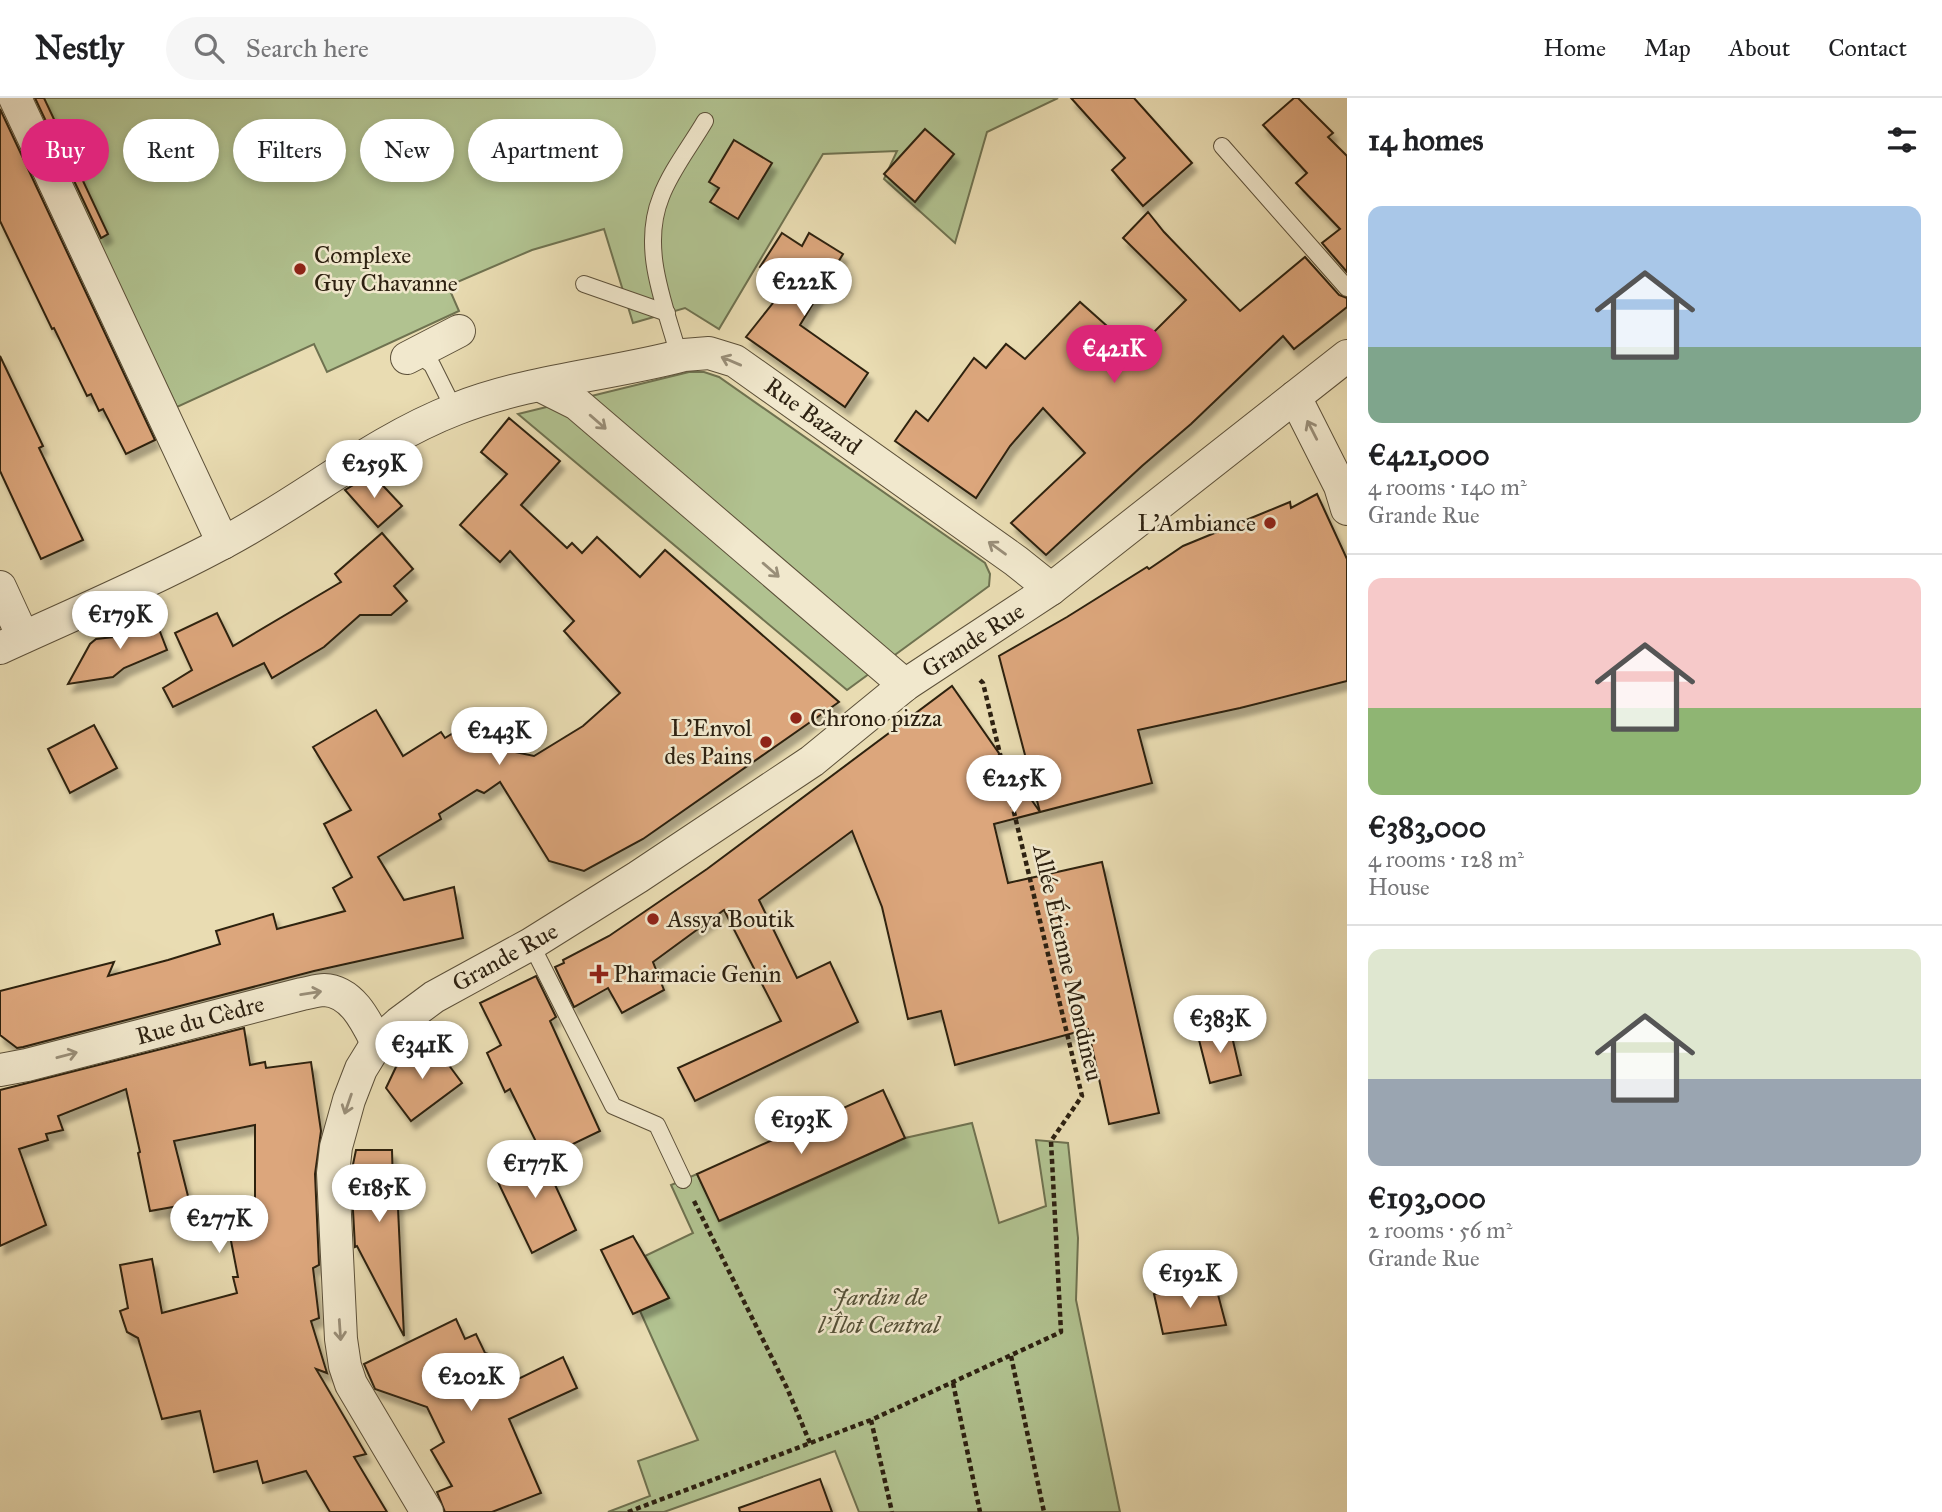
<!DOCTYPE html>
<meta charset="utf-8">
<style>
:root{--surface:#fff;--page:#f6f6f6;--text:#202124;--muted:#757577;--line:#e0e0e0;--accent:#db2777}
body{margin:0;font-family:"IM FELL Great Primer",serif;background:var(--page);color:var(--text);height:100vh;display:flex;flex-direction:column;font-size:26px;white-space:nowrap}
*{box-sizing:border-box;margin:0}
p{font-size:23px;color:var(--muted)}
.icon{flex:none;width:38px;height:38px;fill:none;stroke:currentColor;stroke-width:2;stroke-linecap:round;stroke-linejoin:round}
.map{position:relative;flex:1;overflow:hidden}
.drawer{display:flex;flex-direction:column;background:var(--surface);width:595px}
.drawer>*{flex:none}
.guide{position:absolute;left:21px;top:21px;width:665px;height:63px;display:flex;gap:14px}
.price{position:absolute;translate:-50% -60px;padding:0 16px;border-radius:24px;background:#fff;color:#222;font-size:23px;line-height:46px;filter:drop-shadow(0 2px 4px #0008)}
.price::after{content:'';position:absolute;left:50%;top:42px;width:21px;height:16px;margin-left:-10px;background:inherit;clip-path:polygon(0 0,100% 0,50% 100%)}
.price.active{background:var(--accent);color:#fff}
ul{padding:0;list-style:none}
li{display:grid;align-content:center;gap:14px;height:371px;padding:0 21px}
li+li{border-top:2px solid var(--line)}
li span{display:grid;place-items:center;height:217px;border-radius:14px;color:#555}
li>.icon{margin-inline-start:auto}
span .icon{width:126px;height:126px;fill:#fffc;stroke-width:1}
li b{font-size:30px}
h2{display:flex;justify-content:space-between;align-items:center;height:84px;padding:0 21px;font-size:30px}
.pill{padding:0 24px;border-radius:32px;background:var(--surface);box-shadow:0 4px 10px #0003;font-size:24px;line-height:63px}
.pill.active{background:var(--accent);color:#fff}
header{display:flex;align-items:center;gap:42px;box-sizing:border-box;height:98px;padding:0 35px;background:var(--surface);border-bottom:2px solid var(--line)}
header strong{font-size:33px}
nav{display:flex;gap:38px;margin-inline-start:auto;font-size:24px}
.search{width:490px;height:63px;background:var(--page);display:flex;align-items:center;gap:18px;box-sizing:border-box;padding:0 24px;border-radius:38px;color:var(--muted);font-size:26px}
main{display:flex;flex:1;min-height:0}
.map>svg:first-child{display:block}
.green{fill:#b1c290;stroke:#6f7250;stroke-width:2}
.building{fill:#dca67b;stroke:#2d2111;stroke-width:2;filter:url(#shadow)}
.lines{fill:none;stroke-linecap:round;stroke-linejoin:round}
.lane-casing{stroke:#5c5039;stroke-width:18}
.street-casing{stroke:#5c5039;stroke-width:34}
.path{stroke:#2d2111;stroke-width:4.5;stroke-dasharray:5 3.5;stroke-linecap:butt}
.lane{stroke:#f1e8cd;stroke-width:16}
.street{stroke:#f1e8cd;stroke-width:32}
.oneway{stroke:#998e78}
.poi-dot{fill:#8f2418;stroke:#f1e8cd;stroke-width:2.5}
.labels{text-anchor:middle;dominant-baseline:central;stroke-width:5;stroke-linejoin:round;paint-order:stroke}
.poi-label{font-size:24px;fill:#2d2111;stroke:#f1e8cd;text-anchor:start}
.street-label{font-size:24px;fill:#2d2111;stroke:#f1e8cd}
.park-label{font-size:24px;font-style:italic;fill:#555137;stroke:#f1e8cd}
</style>
<header>
<strong>Nestly</strong>
<div class="search"><svg class="icon" aria-label="search" viewBox="0 0 24 24"><circle cx="10" cy="10" r="6"/><path d="M15 15l6 6"/></svg>Search here</div>
<nav><a>Home</a><a>Map</a><a>About</a><a>Contact</a></nav>
</header>
<main>
<div class="map">
<svg width="1347" height="1414" viewBox="0 0 1347 1414">
<defs>
<filter id="shadow"><feDropShadow dx="4.5" dy="8" stdDeviation="2" flood-color="#0004"/></filter>
</defs>
<rect width="100%" height="100%" fill="#e9dcb2"/>
<filter id="stains"><feTurbulence type="fractalNoise" baseFrequency=".00286" numOctaves="4"/><feColorMatrix values="0 0 0 0 .2 0 0 0 0 .09 0 0 0 0 .02 0 0 0 .5 -.17"/></filter>
<radialGradient id="worn" r=".72"><stop offset=".6" stop-color="#630" stop-opacity="0"/><stop offset="1" stop-color="#630" stop-opacity=".3"/></radialGradient>
<g class="green">
<polygon points="29,0 1058,0 987,34 955,145 884,81 897,53 823,56 719,231 685,210 633,225 604,131 532,152 448,188 459,213 327,274 314,246 177,309"/>
<polygon points="689,274 704,274 719,279 985,465 990,476 989,488 847,592 518,316"/>
<polygon points="972,1025 999,1125 1046,1108 1036,1042 1068,1045 1078,1140 1076,1202 1120,1414 859,1414 835,1353 664,1414 608,1414 650,1398 638,1363 698,1342 640,1213 669,1200 645,1158 693,1135 671,1087 697,1076 720,1123 905,1040"/>
</g>
<g class="building">
<polygon points="35,0 44,0 108,136 101,140"/>
<polygon points="1071,0 1134,0 1192,65 1143,108 1112,72 1125,60"/>
<polygon points="1294,0 1298,0 1333,35 1328,39 1347,58 1347,174 1322,145 1340,131 1296,85 1307,75 1263,27"/>
<polygon points="0,11 155,342 126,356 103,311 99,313 91,296 87,298 54,230 52,231 0,123"/>
<polygon points="925,31 954,56 915,104 884,76"/>
<polygon points="734,42 772,65 738,121 710,104 719,90 709,84"/>
<polygon points="1148,114 1164,134 1240,213 1305,159 1339,197 1347,200 1347,209 1294,251 1283,238 1191,326 1142,368 1046,457 1011,425 1085,355 1043,310 1010,348 976,400 895,343 916,313 928,323 974,260 986,270 1006,246 1025,261 1080,204 1135,253 1186,202 1123,140"/>
<polygon points="782,135 802,148 809,135 843,156 800,227 868,275 845,309 746,239 788,186 760,169"/>
<polygon points="0,258 43,348 39,350 83,442 41,461 0,373"/>
<polygon points="509,320 560,363 521,407 567,450 572,445 582,455 597,439 640,479 665,452 839,604 643,741 584,773 549,763 500,684 484,695 477,692 439,716 441,721 378,759 404,802 454,789 463,840 314,873 23,949 17,950 0,937 0,893 114,864 108,878 168,862 220,846 216,833 273,816 277,831 345,813 333,790 352,779 324,726 351,712 313,649 376,612 403,658 441,634 445,640 484,616 506,652 534,658 583,628 620,595 564,533 574,523 510,453 500,464 460,427 507,376 481,354"/>
<polygon points="372,376 402,408 378,429 345,392"/>
<polygon points="1317,396 1347,461 1347,583 1240,610 1138,632 1152,685 994,726 1008,785 1102,764 1159,1015 1109,1026 1088,931 955,967 941,913 908,921 882,809 852,733 759,802 797,880 830,864 858,924 695,1003 678,970 781,923 724,812 653,864 664,892 622,915 608,890 574,909 555,869 564,865 563,862 609,838 707,771 952,588 1040,714 999,558 1067,519 1147,469 1149,471 1183,448 1290,404 1291,410"/>
<polygon points="382,435 413,471 394,488 407,503 391,517 360,517 324,549 272,580 264,565 173,609 163,590 192,572 175,535 217,515 233,548 341,484 335,476"/>
<polygon points="152,513 167,552 124,570 113,579 68,586 90,546 96,541 114,539"/>
<polygon points="94,627 117,670 70,695 48,651"/>
<polygon points="536,878 556,919 550,923 600,1033 544,1060 510,991 505,994 487,955 501,947 480,905"/>
<polygon points="244,930 250,967 265,964 266,970 311,964 321,1033 315,1076 319,1167 313,1170 319,1220 311,1223 327,1275 316,1271 366,1356 354,1359 387,1414 330,1414 306,1373 263,1385 257,1363 214,1374 200,1313 162,1321 138,1240 127,1234 120,1213 128,1210 120,1167 152,1161 162,1215 237,1195 233,1179 238,1179 225,1112 255,1105 255,1027 174,1043 190,1106 150,1113 138,1055 140,1054 126,991 58,1018 63,1032 46,1036 48,1042 19,1051 46,1127 0,1148 0,992"/>
<polygon points="1230,930 1241,977 1210,985 1198,938"/>
<polygon points="431,943 462,985 411,1023 386,990 396,969"/>
<polygon points="883,992 905,1040 719,1123 697,1076"/>
<polygon points="537,1048 576,1132 532,1155 497,1082 510,1076 504,1064"/>
<polygon points="356,1052 392,1052 393,1089 397,1089 404,1238 357,1148 355,1149 351,1076"/>
<polygon points="633,1138 669,1200 633,1216 601,1152"/>
<polygon points="1216,1189 1226,1227 1163,1236 1154,1196"/>
<polygon points="456,1221 465,1241 476,1236 485,1255 492,1257 506,1287 563,1259 577,1290 509,1321 541,1395 492,1414 445,1414 437,1394 452,1388 431,1352 444,1344 427,1309 375,1291 364,1266"/>
<polygon points="820,1381 832,1414 740,1414 739,1410"/>
</g>
<g class="lines">
<g class="lane-casing">
<g id="lane">
<polyline points="1222,48 1347,190"/>
<polyline points="584,186 667,215"/>
<path d="M679 258C665 207 640 151 661 99 670 74 691 47 705 23"/>
<polyline points="414,259 422,259 432,267 454,311"/>
<polyline points="531,846 613,1008 657,1027 683,1082"/>
</g>
</g>
<g class="street-casing">
<g id="street">
<polyline points="15,0 223,445"/>
<polyline points="407,260 459,233"/>
<polyline points="541,288 577,306 905,587"/>
<polyline points="1295,299 1340,388 1347,411"/>
<polyline points="0,489 23,539"/>
<path d="M0 550C74 516 150 484 221 446 300 405 373 343 456 311 529 282 609 277 684 257L709 255 735 263 1016 463 1051 491"/>
<path d="M0 972 27 967 302 896C309 895 317 892 324 892 352 893 366 923 377 945"/>
<polyline points="427,1414 351,1286 345,1268 341,1241 333,1075 336,1049 349,1002 361,971 377,945 399,925 434,899 531,846 638,779 812,663 905,587 1051,491 1347,258"/>
</g>
</g>
<g class="path">
<polyline points="694,1103 787,1290 810,1345"/>
<polyline points="1011,1258 1044,1414"/>
<polyline points="953,1285 980,1414"/>
<polyline points="871,1322 892,1414"/>
<polyline points="628,1414 871,1322 1061,1234 1051,1043 1082,998 983,585 978,580"/>
</g>
<use href="#lane" class="lane"/>
<use href="#street" class="street"/>
</g>
<defs><path id="oneway-shaft" d="M-6 0H5M1.5-3L5.5 0L1.5 3" fill="none" stroke-width="1.6" stroke-linecap="round" stroke-linejoin="round" transform="scale(1.75)"/></defs>
<g class="oneway">
<use href="#oneway-shaft" transform="translate(731 263) rotate(-157)"/>
<use href="#oneway-shaft" transform="translate(598 324) rotate(41)"/>
<use href="#oneway-shaft" transform="translate(1312 332) rotate(-117)"/>
<use href="#oneway-shaft" transform="translate(997 450) rotate(-144)"/>
<use href="#oneway-shaft" transform="translate(771 472) rotate(41)"/>
<use href="#oneway-shaft" transform="translate(311 895) rotate(-9)"/>
<use href="#oneway-shaft" transform="translate(67 957) rotate(-15)"/>
<use href="#oneway-shaft" transform="translate(348 1006) rotate(109)"/>
<use href="#oneway-shaft" transform="translate(340 1232) rotate(86)"/>
</g>
<g class="poi-dot">
<circle cx="300" cy="171" r="7"/>
<circle cx="1270" cy="425" r="7"/>
<circle cx="796" cy="620" r="7"/>
<circle cx="766" cy="644" r="7"/>
<circle cx="653" cy="821" r="7"/>
<path d="M595.5 865.5h7v7h7v7h-7v7h-7v-7h-7v-7h7z"/>
</g>
<g class="labels">
<g class="poi-label">
<text x="314" y="157">Complexe<tspan x="314" dy="28">Guy Chavanne</tspan></text>
<text x="1256" y="425" text-anchor="end">L'Ambiance</text>
<text x="810" y="620">Chrono pizza</text>
<text x="752" y="630" text-anchor="end">L'Envol<tspan x="752" dy="28">des Pains</tspan></text>
<text x="667" y="821">Assya Boutik</text>
<text x="613" y="876">Pharmacie Genin</text>
</g>
<g class="street-label">
<text transform="translate(813 318) rotate(36)">Rue Bazard</text>
<text transform="translate(973 542) rotate(-33)">Grande Rue</text>
<text transform="translate(505 859) rotate(-29)">Grande Rue</text>
<text transform="translate(1068 865) rotate(77)">Allée Étienne Mondineu</text>
<text transform="translate(200 922) rotate(-15)">Rue du Cèdre</text>
</g>
<g class="park-label">
<text x="879" y="1199">Jardin de<tspan x="879" dy="28">l'Îlot Central</tspan></text>
</g>
</g>
<rect width="100%" height="100%" filter="url(#stains)"/>
<rect width="100%" height="100%" fill="url(#worn)"/>
</svg>
<b class="price" style="left:804px;top:220px">€222K</b>
<b class="price active" style="left:1114px;top:287px">€421K</b>
<b class="price" style="left:374px;top:402px">€259K</b>
<b class="price" style="left:120px;top:553px">€179K</b>
<b class="price" style="left:499px;top:669px">€243K</b>
<b class="price" style="left:1014px;top:717px">€225K</b>
<b class="price" style="left:1220px;top:957px">€383K</b>
<b class="price" style="left:422px;top:983px">€341K</b>
<b class="price" style="left:801px;top:1058px">€193K</b>
<b class="price" style="left:535px;top:1102px">€177K</b>
<b class="price" style="left:379px;top:1126px">€185K</b>
<b class="price" style="left:219px;top:1157px">€277K</b>
<b class="price" style="left:1190px;top:1212px">€192K</b>
<b class="price" style="left:471px;top:1315px">€202K</b>
<div class="guide">
<a class="pill active">Buy</a>
<a class="pill">Rent</a>
<a class="pill">Filters</a>
<a class="pill">New</a>
<a class="pill">Apartment</a>
</div>
</div>
<section class="drawer">
<h2>14 homes<svg class="icon" aria-label="filters" viewBox="0 0 24 24"><path d="M4 7h16M4 17h16"/><circle cx="9" cy="7" r="2"/><circle cx="15" cy="17" r="2"/></svg></h2>
<ul>
<li><span style="background:linear-gradient(#a9c7e8 65%,#7fa58c 0)"><svg class="icon" aria-label="home" viewBox="0 0 24 24"><path d="M3 11l9-7 9 7M6 9v11h12V9"/></svg></span><div><b>€421,000</b><p>4 rooms · 140 m²</p><p>Grande Rue</p></div></li>
<li><span style="background:linear-gradient(#f6c9c9 60%,#8fb573 0)"><svg class="icon" aria-label="home" viewBox="0 0 24 24"><path d="M3 11l9-7 9 7M6 9v11h12V9"/></svg></span><div><b>€383,000</b><p>4 rooms · 128 m²</p><p>House</p></div></li>
<li><span style="background:linear-gradient(#dfe7d0 60%,#9aa5b1 0)"><svg class="icon" aria-label="home" viewBox="0 0 24 24"><path d="M3 11l9-7 9 7M6 9v11h12V9"/></svg></span><div><b>€193,000</b><p>2 rooms · 56 m²</p><p>Grande Rue</p></div></li>
</ul>
</section>
</main>
